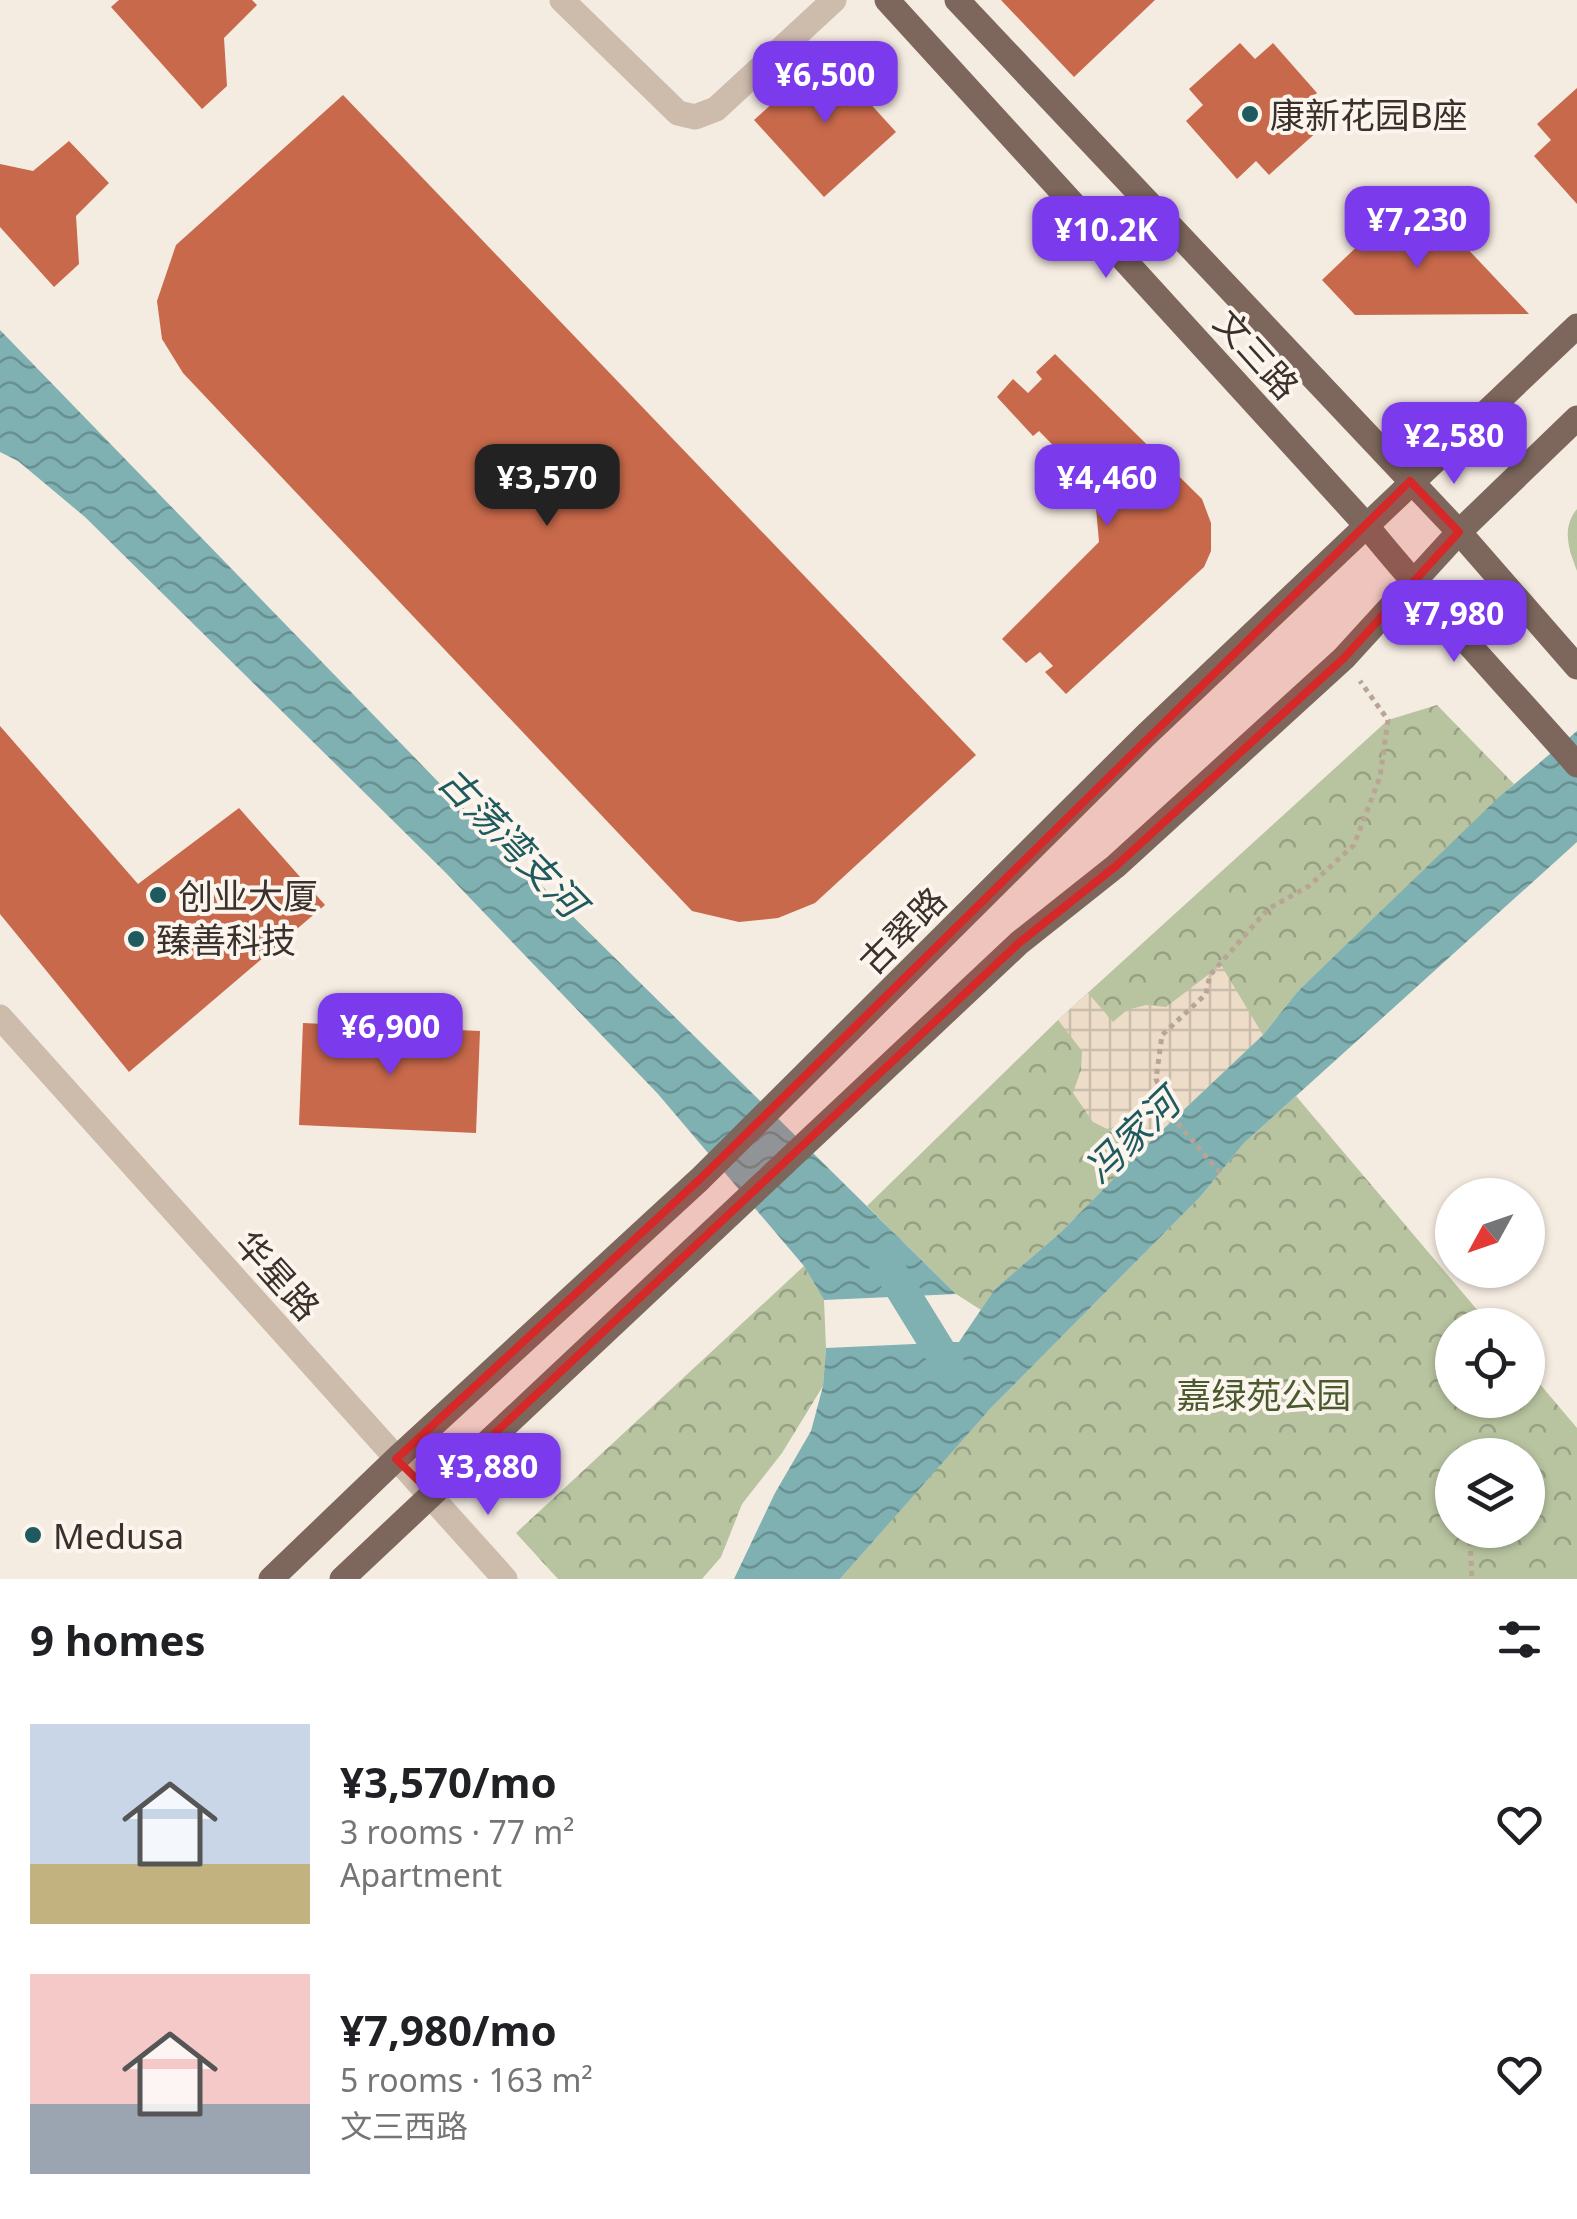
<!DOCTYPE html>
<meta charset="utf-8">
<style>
:root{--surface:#fff;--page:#f2f2f2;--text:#202124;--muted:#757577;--accent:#7c3aed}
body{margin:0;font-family:"Noto Sans","Noto Sans SC",sans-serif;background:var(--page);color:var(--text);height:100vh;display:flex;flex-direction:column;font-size:38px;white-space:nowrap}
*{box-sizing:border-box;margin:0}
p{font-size:32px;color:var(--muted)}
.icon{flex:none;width:55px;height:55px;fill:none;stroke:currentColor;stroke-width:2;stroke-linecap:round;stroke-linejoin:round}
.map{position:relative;height:1579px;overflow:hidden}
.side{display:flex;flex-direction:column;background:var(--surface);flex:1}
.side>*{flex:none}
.needle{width:65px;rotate:230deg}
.tools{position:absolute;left:1435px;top:1178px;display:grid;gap:20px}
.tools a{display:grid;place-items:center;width:110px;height:110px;border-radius:50%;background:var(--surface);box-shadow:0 2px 8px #0004;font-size:50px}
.price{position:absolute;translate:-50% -85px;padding:0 22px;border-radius:20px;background:var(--accent);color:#fff;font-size:32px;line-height:65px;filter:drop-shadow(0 2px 5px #0008)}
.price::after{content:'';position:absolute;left:50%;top:60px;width:30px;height:22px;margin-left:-15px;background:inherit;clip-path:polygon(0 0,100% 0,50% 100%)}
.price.current{background:#222;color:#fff}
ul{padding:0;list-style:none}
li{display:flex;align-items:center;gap:30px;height:250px;padding:0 30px}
li span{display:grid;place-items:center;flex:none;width:280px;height:200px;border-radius:0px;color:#555}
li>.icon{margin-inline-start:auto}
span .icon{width:120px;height:120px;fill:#fffc;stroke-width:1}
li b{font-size:42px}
h2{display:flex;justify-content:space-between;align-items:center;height:120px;padding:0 30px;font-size:42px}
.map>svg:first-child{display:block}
.forest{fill:url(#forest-crowns);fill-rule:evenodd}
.plaza{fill:url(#plaza-grid)}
.water{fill:url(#water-waves)}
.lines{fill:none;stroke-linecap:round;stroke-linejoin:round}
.canal{stroke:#7fb0b2;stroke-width:32}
.building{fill:#c8694b}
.path{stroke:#b9a596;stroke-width:5;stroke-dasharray:5 5;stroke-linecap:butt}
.minor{stroke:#cdbbac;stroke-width:25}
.major{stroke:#7d675c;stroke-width:25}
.marked{fill:#d62828;fill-opacity:0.2;stroke:#d62828;stroke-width:8;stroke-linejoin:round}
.poi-dot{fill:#1f5a5e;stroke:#fbf5ee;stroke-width:4}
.labels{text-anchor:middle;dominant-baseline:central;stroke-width:8;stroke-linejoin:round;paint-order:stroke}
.poi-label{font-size:35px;fill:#3b302b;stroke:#fbf5ee;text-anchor:start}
.street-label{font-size:35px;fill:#3b302b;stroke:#fbf5ee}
.park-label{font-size:35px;fill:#4a5a2e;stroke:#fbf5ee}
.water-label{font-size:38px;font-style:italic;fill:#1f5a5e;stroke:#fbf5ee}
</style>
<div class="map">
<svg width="1577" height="1579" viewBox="0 0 1577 1579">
<defs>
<pattern id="forest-crowns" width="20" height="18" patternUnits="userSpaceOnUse" patternTransform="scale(2.5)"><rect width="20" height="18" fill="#b8c4a0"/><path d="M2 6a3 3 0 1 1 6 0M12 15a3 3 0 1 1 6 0" fill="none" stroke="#97a083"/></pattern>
<pattern id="plaza-grid" width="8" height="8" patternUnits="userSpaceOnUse" patternTransform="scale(2.5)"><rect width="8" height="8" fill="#ecdcc8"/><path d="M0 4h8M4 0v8" fill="none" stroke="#cbbdac"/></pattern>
<pattern id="water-waves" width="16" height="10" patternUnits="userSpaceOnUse" patternTransform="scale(2.5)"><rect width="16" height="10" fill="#7fb0b2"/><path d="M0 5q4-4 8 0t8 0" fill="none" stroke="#699091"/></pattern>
</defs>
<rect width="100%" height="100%" fill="#f4ebe1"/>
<g class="forest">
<path d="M1577 509V571C1569 550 1561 528 1577 509Z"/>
<polygon points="1437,705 1514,784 1298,991 1263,1035 1154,1138 1061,1232 995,1289 981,1310 956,1294 867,1206 1058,1020 1388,720"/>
<path d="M1296 1096 1490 1325H1452V1400H1528V1370L1577 1428V1579H840L983 1416 1201 1196 1244 1143ZM1452 1455H1528V1530H1452Z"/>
<polygon points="804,1266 824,1300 826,1348 823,1386 782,1453 742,1504 721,1557 702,1579 558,1579 516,1533"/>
</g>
<polygon class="plaza" points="1221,965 1263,1035 1154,1138 1135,1114 1121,1125 1107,1129 1093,1122 1073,1093 1081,1070 1082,1051 1058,1020 1088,993 1113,1022 1127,1010 1146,1005 1166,1007"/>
<g class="water">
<polygon points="0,330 482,827 956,1294 824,1300 804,1266 658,1094 445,872 85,517 18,461 0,452"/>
<polygon points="1577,731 1577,842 1244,1143 1201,1196 989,1410 840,1579 734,1579 775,1493 811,1431 823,1386 826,1348 959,1342 995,1289 1061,1232 1154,1138 1263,1035 1298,991 1498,798"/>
</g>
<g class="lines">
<polyline class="canal" points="883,1259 949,1366"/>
</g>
<g class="building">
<polygon points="119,0 252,0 257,5 224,38 227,86 202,109 111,7"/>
<polygon points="1001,0 1155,0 1074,77"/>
<polygon points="1240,43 1255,59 1273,43 1317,93 1301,107 1320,129 1269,175 1256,161 1237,179 1186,121 1203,105 1189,89"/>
<polygon points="826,55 896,132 824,197 754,120"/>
<polygon points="1577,88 1577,204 1534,156 1551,140 1537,124"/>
<polygon points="343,95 976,755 815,903 778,918 739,922 692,911 183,373 162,339 157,301 176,245"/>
<polygon points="69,141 109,183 76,216 79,264 54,287 0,227 0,164 33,171"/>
<polygon points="1414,192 1529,314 1355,315 1322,280"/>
<polygon points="1055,354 1202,499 1211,523 1211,551 1204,567 1066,694 1045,672 1053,666 1040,652 1026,663 1002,639 1099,542 1096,508 1105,498 1039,431 1033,436 997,397 1013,379 1028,393 1042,379 1036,372"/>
<polygon points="0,726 138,884 239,808 325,905 129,1072 0,914"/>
<polygon points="303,1023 480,1031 476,1133 299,1125"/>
</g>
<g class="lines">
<g class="path">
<polyline points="1220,1173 1174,1119 1156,1079 1162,1035 1206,994 1210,975 1268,909 1309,886 1354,845 1380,777 1388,720 1360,681"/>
<polyline points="1470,1541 1472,1579"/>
</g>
<g class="minor">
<polyline points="562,0 678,113 695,117 716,109 834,0"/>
<polyline points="0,1017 505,1579"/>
</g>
<g class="major">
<path d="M887 0 1366 525C1433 608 1507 685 1577 765"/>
<polyline points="957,0 1459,532 1577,667"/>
<polyline points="271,1579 396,1459 700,1179 1146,735 1577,326"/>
<polyline points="342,1579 1019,943 1116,866 1344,658 1459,532 1577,418"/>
</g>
</g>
<path class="marked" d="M1410 481 1459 532 1344 658 1116 866 1019 943 431 1493 396 1459 700 1179Z"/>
<g class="poi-dot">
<circle cx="1250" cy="114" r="10"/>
<circle cx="158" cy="895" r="10"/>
<circle cx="136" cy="939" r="10"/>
<circle cx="33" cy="1535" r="10"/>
</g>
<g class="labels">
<g class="poi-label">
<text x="1270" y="114">康新花园B座</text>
<text x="178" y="895">创业大厦</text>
<text x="156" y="939">臻善科技</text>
<text x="53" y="1535">Medusa</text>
</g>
<g class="street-label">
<text transform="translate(1257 354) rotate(48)">文三路</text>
<text transform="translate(902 930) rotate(-45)">古翠路</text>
<text transform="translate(278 1275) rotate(48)">华星路</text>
</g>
<g class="park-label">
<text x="1264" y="1394">嘉绿苑公园</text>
</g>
<g class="water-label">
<text transform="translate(513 841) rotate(46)">古荡湾支河</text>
<text transform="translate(1131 1135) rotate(-44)">冯家河</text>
</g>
</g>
</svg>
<div class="tools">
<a><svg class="needle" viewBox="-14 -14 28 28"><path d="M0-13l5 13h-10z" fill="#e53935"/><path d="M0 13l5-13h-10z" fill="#757577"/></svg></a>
<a><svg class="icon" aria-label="locate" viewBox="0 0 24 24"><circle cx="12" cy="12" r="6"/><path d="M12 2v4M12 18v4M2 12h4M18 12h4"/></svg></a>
<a><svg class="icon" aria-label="layers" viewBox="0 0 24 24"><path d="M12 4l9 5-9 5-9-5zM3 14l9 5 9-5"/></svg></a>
</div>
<b class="price" style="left:825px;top:126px">¥6,500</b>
<b class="price" style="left:1417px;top:271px">¥7,230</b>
<b class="price" style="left:1106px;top:281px">¥10.2K</b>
<b class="price" style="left:1454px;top:487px">¥2,580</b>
<b class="price current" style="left:547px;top:529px">¥3,570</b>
<b class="price" style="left:1107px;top:529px">¥4,460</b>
<b class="price" style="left:1454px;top:665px">¥7,980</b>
<b class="price" style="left:390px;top:1078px">¥6,900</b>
<b class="price" style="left:488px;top:1518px">¥3,880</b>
</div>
<section class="side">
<h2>9 homes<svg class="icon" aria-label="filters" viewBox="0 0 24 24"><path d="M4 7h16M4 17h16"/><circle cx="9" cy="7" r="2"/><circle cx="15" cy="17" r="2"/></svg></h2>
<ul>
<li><span style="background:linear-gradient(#c9d6e8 70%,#c2b280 0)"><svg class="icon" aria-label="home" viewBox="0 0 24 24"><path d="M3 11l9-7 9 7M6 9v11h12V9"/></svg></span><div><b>¥3,570/mo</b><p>3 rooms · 77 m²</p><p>Apartment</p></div><svg class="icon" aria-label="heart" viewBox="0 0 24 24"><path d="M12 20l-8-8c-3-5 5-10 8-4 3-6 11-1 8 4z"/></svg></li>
<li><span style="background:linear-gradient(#f6c9c9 65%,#9aa5b1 0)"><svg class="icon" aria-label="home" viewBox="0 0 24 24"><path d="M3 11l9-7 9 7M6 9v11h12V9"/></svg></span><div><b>¥7,980/mo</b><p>5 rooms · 163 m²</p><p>文三西路</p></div><svg class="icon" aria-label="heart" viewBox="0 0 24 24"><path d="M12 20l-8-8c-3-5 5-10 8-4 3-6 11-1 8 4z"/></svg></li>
</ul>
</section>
